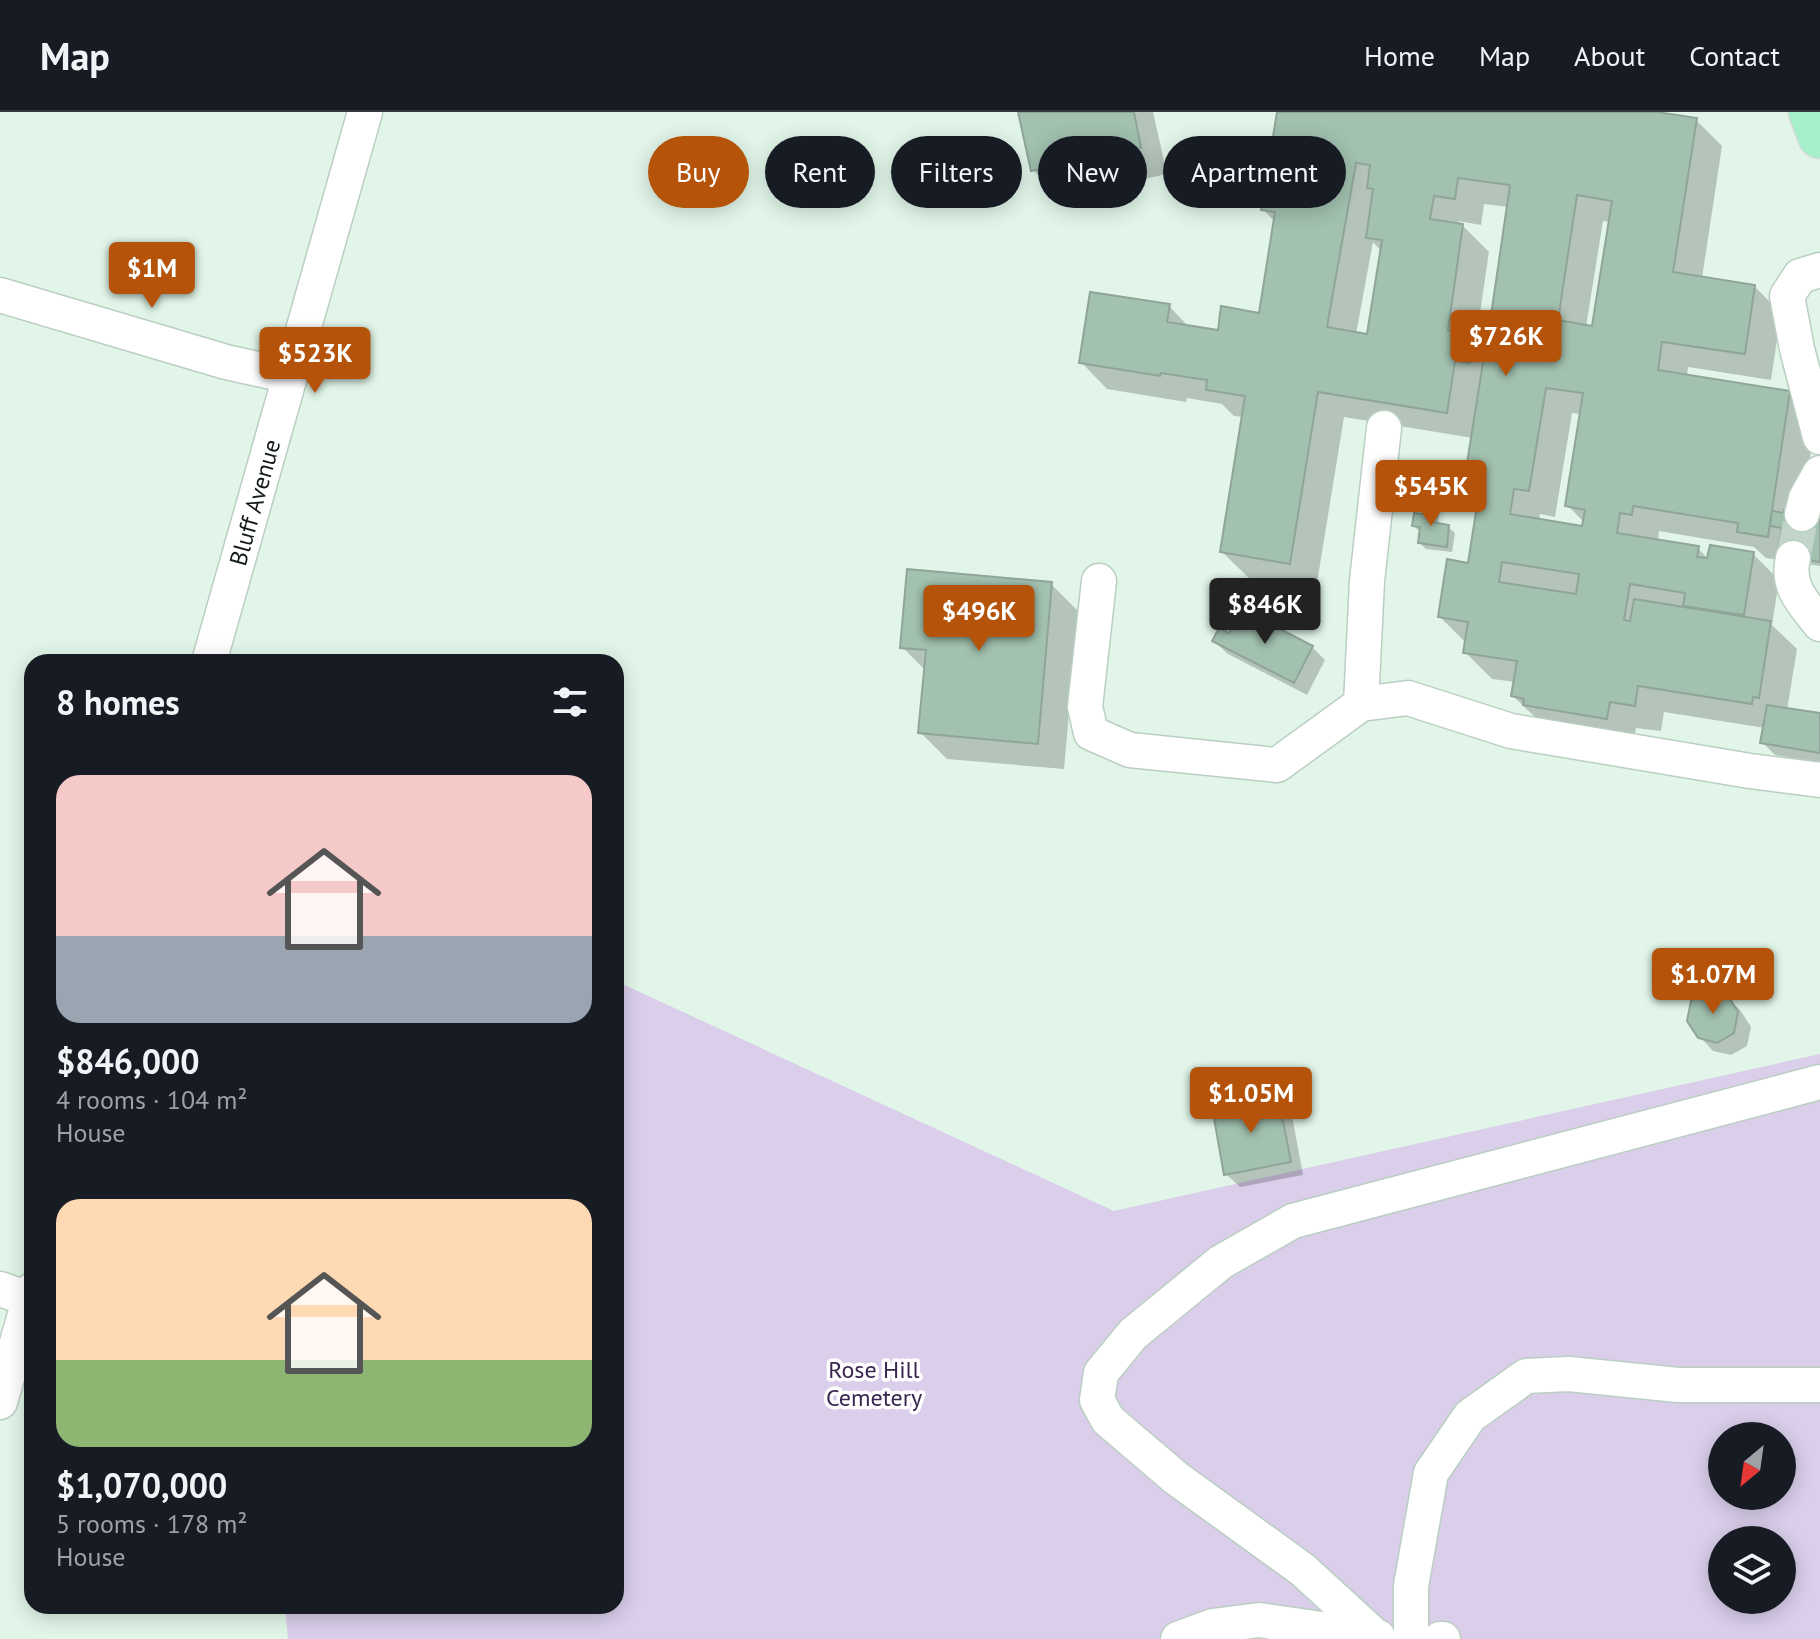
<!DOCTYPE html>
<meta charset="utf-8">
<style>
:root{--surface:#171b24;--page:#242831;--text:#f1f3f6;--muted:#9ea1a6;--line:#363941;--accent:#b45309}
body{margin:0;font-family:"PT Sans",sans-serif;background:var(--page);color:var(--text);height:100vh;display:flex;flex-direction:column;font-size:30px;white-space:nowrap}
*{box-sizing:border-box;margin:0}
p{font-size:26px;color:var(--muted)}
.icon{flex:none;width:44px;height:44px;fill:none;stroke:currentColor;stroke-width:2;stroke-linecap:round;stroke-linejoin:round}
.map{position:relative;flex:1;overflow:hidden}
.side{position:absolute;left:24px;top:542px;width:600px;height:960px;display:flex;flex-direction:column;background:var(--surface);border-radius:24px;box-shadow:0 4px 20px #0003}
.side>*{flex:none}
.guide{position:absolute;left:648px;top:24px;width:760px;height:72px;display:flex;gap:16px}
.needle{width:52px;rotate:209deg}
.buttons{position:absolute;left:1708px;top:1310px;display:grid;gap:16px}
.buttons a{display:grid;place-items:center;width:88px;height:88px;border-radius:50%;background:var(--surface);box-shadow:0 4px 20px #0003;font-size:40px}
.price{position:absolute;translate:-50% -68px;padding:0 18px;border-radius:8px;background:var(--accent);color:#fff;font-size:26px;line-height:52px;filter:drop-shadow(0 2px 4px #0008)}
.price::after{content:'';position:absolute;left:50%;top:48px;width:24px;height:18px;margin-left:-12px;background:inherit;clip-path:polygon(0 0,100% 0,50% 100%)}
.price.selected{background:#222;color:#fff}
ul{padding:0;list-style:none}
li{display:grid;align-content:center;gap:16px;height:424px;padding:0 32px}
li span{display:grid;place-items:center;height:248px;border-radius:24px;color:#555}
li>.icon{margin-inline-start:auto}
span .icon{width:144px;height:144px;fill:#fffc;stroke-width:1}
li b{font-size:34px}
h2{display:flex;justify-content:space-between;align-items:center;height:96px;padding:0 32px;font-size:34px}
.pill{padding:0 28px;border-radius:36px;background:var(--surface);box-shadow:0 4px 20px #0003;font-size:28px;line-height:72px}
.pill.selected{background:var(--accent);color:#fff}
header{display:flex;align-items:center;gap:48px;box-sizing:border-box;height:112px;padding:0 40px;background:var(--surface);border-bottom:2px solid var(--line)}
header strong{font-size:38px}
nav{display:flex;gap:44px;margin-inline-start:auto;font-size:28px}
.map>svg:first-child{display:block}
.green{fill:#daceeb;fill-rule:evenodd}
.shadow{fill:#0003;fill-rule:evenodd}
.building{fill:#a2c1af;stroke:#90a599;stroke-width:2;fill-rule:evenodd}
.lines{fill:none;stroke-linecap:round;stroke-linejoin:round}
.minor-tunnel{stroke:#c2d5ca;stroke-width:34;stroke-dasharray:34 17;stroke-linecap:butt}
.minor-casing{stroke:#bacfc2;stroke-width:37}
.major-casing{stroke:#d9dbda;stroke-width:47}
.minor{stroke:#fff;stroke-width:34}
.major{stroke:#a6efcb;stroke-width:44}
.labels{text-anchor:middle;dominant-baseline:central;stroke-width:7;stroke-linejoin:round;paint-order:stroke}
.street-label{font-size:24px;fill:#131b17;stroke:#fff}
.park-label{font-size:24px;fill:#3a274f;stroke:#fff}
</style>
<header>
<strong>Map</strong>
<nav><a>Home</a><a>Map</a><a>About</a><a>Contact</a></nav>
</header>
<div class="map">
<svg width="1820" height="1527" viewBox="0 0 1820 1527">
<rect width="100%" height="100%" fill="#e1f6e9"/>
<path class="green" d="M616 869 1114 1099 1820 942V1527H288L285 1494H616ZM1722 1324H1782V1384H1722ZM1722 1428H1782V1488H1722Z"/>
<g class="shadow">
<polygon points="1021,0 1153,0 1167,62 1060,85 1033,58"/>
<path d="M1279 0H1644L1696 8 1722 34 1702 166 1755 175 1781 201 1771 268 1688 255 1687 265 1789 281 1816 308 1801 403 1820 406V454L1766 446 1754 435 1659 419 1658 429 1698 436 1709 448 1753 442 1779 468 1772 513 1797 537 1787 598 1820 603V651L1775 643 1762 630 1765 616 1664 600 1661 619 1636 616 1633 632 1540 610 1513 584 1516 570 1492 567 1465 540 1467 532 1440 505 1470 453 1481 384 1466 369 1473 326 1344 305 1316 477 1249 466 1222 440 1244 305 1234 304 1222 292 1187 286 1186 290 1107 277 1081 250 1169 194 1190 216 1219 220 1260 203 1275 110 1263 97ZM1484 92 1509 95 1490 227 1482 225 1477 221 1489 140 1458 109 1481 113ZM1603 109 1611 110 1594 216 1586 215ZM1373 130 1382 140 1369 224 1356 222ZM1572 301 1582 302 1567 393 1585 411 1584 416 1539 409 1540 402 1555 405Z"/>
<polygon points="1433,394 1439,400 1438,413 1448,415 1455,421 1452,440 1426,437 1420,431 1421,421 1414,414 1426,405"/>
<polygon points="1051,472 1078,499 1064,657 947,647 920,620 926,559 902,535"/>
<polygon points="1229,523 1312,535 1325,548 1307,583 1228,542 1214,529"/>
<polygon points="1726,884 1740,898 1751,915 1747,934 1731,943 1713,939 1700,925"/>
<polygon points="1278,985 1291,998 1303,1063 1240,1075 1226,1062"/>
</g>
<g class="building">
<polygon points="1018,0 1134,0 1141,36 1031,59"/>
<path d="M1277 0H1657L1697 6 1673 160 1755 173 1745 242 1662 230 1658 258 1790 279 1768 425 1737 420 1738 411 1633 394 1632 403 1620 401 1617 421 1699 434 1697 445 1707 446 1710 433 1754 440 1744 503 1683 494 1685 481 1630 472 1624 508 1630 509 1634 487 1771 509 1759 586 1753 585 1752 592 1638 574 1635 594 1610 590 1607 607 1523 593 1524 587 1511 584 1517 549 1463 541 1468 510 1438 505 1447 447 1468 451 1481 368 1475 367 1474 372 1464 370 1485 238 1473 236 1470 251 1455 249 1447 301 1318 280 1290 452 1220 440 1245 284 1206 278 1207 268 1161 261 1160 264 1079 251 1090 180 1170 192 1167 210 1218 218 1221 194 1259 201 1275 100 1261 98ZM1356 51 1370 53 1367 76 1373 77 1366 126 1382 128 1367 222 1327 215ZM1458 66 1510 73 1488 224 1473 222 1474 215 1458 212V219L1448 218 1463 112 1430 107 1434 84 1455 87ZM1577 83 1612 89 1592 214 1558 208ZM1546 276 1583 281 1565 394 1585 398 1582 414 1510 402 1514 377 1529 379ZM1502 450 1579 462 1576 482 1499 470Z"/>
<polygon points="1425,391 1434,392 1432,410 1449,413 1447,435 1418,431 1420,415 1412,414 1414,401 1424,402"/>
<polygon points="1784,398 1820,404 1820,450 1777,443 1782,416 1770,414 1772,399 1784,401"/>
<polygon points="907,457 1052,470 1038,632 918,621 926,538 900,536"/>
<polygon points="1241,497 1313,534 1294,571 1212,529 1219,516 1229,521"/>
<polygon points="1767,593 1820,601 1820,641 1760,631"/>
<polygon points="1709,878 1727,882 1738,900 1734,921 1717,931 1698,926 1687,909 1691,889"/>
<polygon points="1278,983 1291,1050 1224,1063 1212,995"/>
</g>
<g class="lines">
<polyline class="minor-tunnel" points="1793,446 1802,402"/>
<g class="minor-casing">
<g id="minor">
<polyline points="1820,158 1800,164 1787,184 1797,237 1820,325"/>
<polyline points="0,183 226,250 290,264"/>
<polyline points="1802,402 1806,386 1820,361"/>
<path d="M1793 446C1786 474 1803 491 1820 512"/>
<polyline points="1099,469 1085,595 1091,621 1130,638 1277,653 1361,592 1408,586 1511,619 1750,659 1820,668"/>
<path id="s1" d="M209 550 365 0"/>
<polyline points="1361,592 1367,469 1384,316"/>
<polyline points="0,1177 32,1188"/>
<polyline points="0,1290 32,1178"/>
<polyline points="1375,1524 1303,1458 1176,1366 1108,1308 1097,1288 1101,1261 1133,1222 1221,1150 1293,1109 1820,970"/>
<polyline points="1178,1527 1213,1514 1259,1508 1378,1525"/>
<polyline points="1411,1527 1411,1474 1431,1361 1470,1304 1526,1264 1569,1262 1678,1273 1820,1273"/>
<polyline points="1440,1527 1443,1527"/>
</g>
</g>
<g class="major-casing">
<polyline id="major" points="1811,0 1820,24"/>
</g>
<use href="#minor" class="minor"/>
<use href="#major" class="major"/>
</g>
<g class="labels">
<g class="street-label">
<text stroke="none"><textPath href="#s1" startOffset="166">Bluff Avenue</textPath></text>
</g>
<g class="park-label">
<text x="874" y="1257">Rose Hill<tspan x="874" dy="28">Cemetery</tspan></text>
</g>
</g>
</svg>
<div class="buttons">
<a><svg class="needle" viewBox="-14 -14 28 28"><path d="M0-13l5 13h-10z" fill="#e53935"/><path d="M0 13l5-13h-10z" fill="#9ea1a6"/></svg></a>
<a><svg class="icon" aria-label="layers" viewBox="0 0 24 24"><path d="M12 4l9 5-9 5-9-5zM3 14l9 5 9-5"/></svg></a>
</div>
<b class="price" style="left:152px;top:198px">$1M</b>
<b class="price" style="left:1506px;top:266px">$726K</b>
<b class="price" style="left:315px;top:283px">$523K</b>
<b class="price" style="left:1431px;top:416px">$545K</b>
<b class="price selected" style="left:1265px;top:534px">$846K</b>
<b class="price" style="left:979px;top:541px">$496K</b>
<b class="price" style="left:1713px;top:904px">$1.07M</b>
<b class="price" style="left:1251px;top:1023px">$1.05M</b>
<div class="guide">
<a class="pill selected">Buy</a>
<a class="pill">Rent</a>
<a class="pill">Filters</a>
<a class="pill">New</a>
<a class="pill">Apartment</a>
</div>
<section class="side">
<h2>8 homes<svg class="icon" aria-label="filters" viewBox="0 0 24 24"><path d="M4 7h16M4 17h16"/><circle cx="9" cy="7" r="2"/><circle cx="15" cy="17" r="2"/></svg></h2>
<ul>
<li><span style="background:linear-gradient(#f6c9c9 65%,#9aa5b1 0)"><svg class="icon" aria-label="home" viewBox="0 0 24 24"><path d="M3 11l9-7 9 7M6 9v11h12V9"/></svg></span><div><b>$846,000</b><p>4 rooms · 104 m²</p><p>House</p></div></li>
<li><span style="background:linear-gradient(#ffd9b3 65%,#8fb573 0)"><svg class="icon" aria-label="home" viewBox="0 0 24 24"><path d="M3 11l9-7 9 7M6 9v11h12V9"/></svg></span><div><b>$1,070,000</b><p>5 rooms · 178 m²</p><p>House</p></div></li>
</ul>
</section>
</div>
